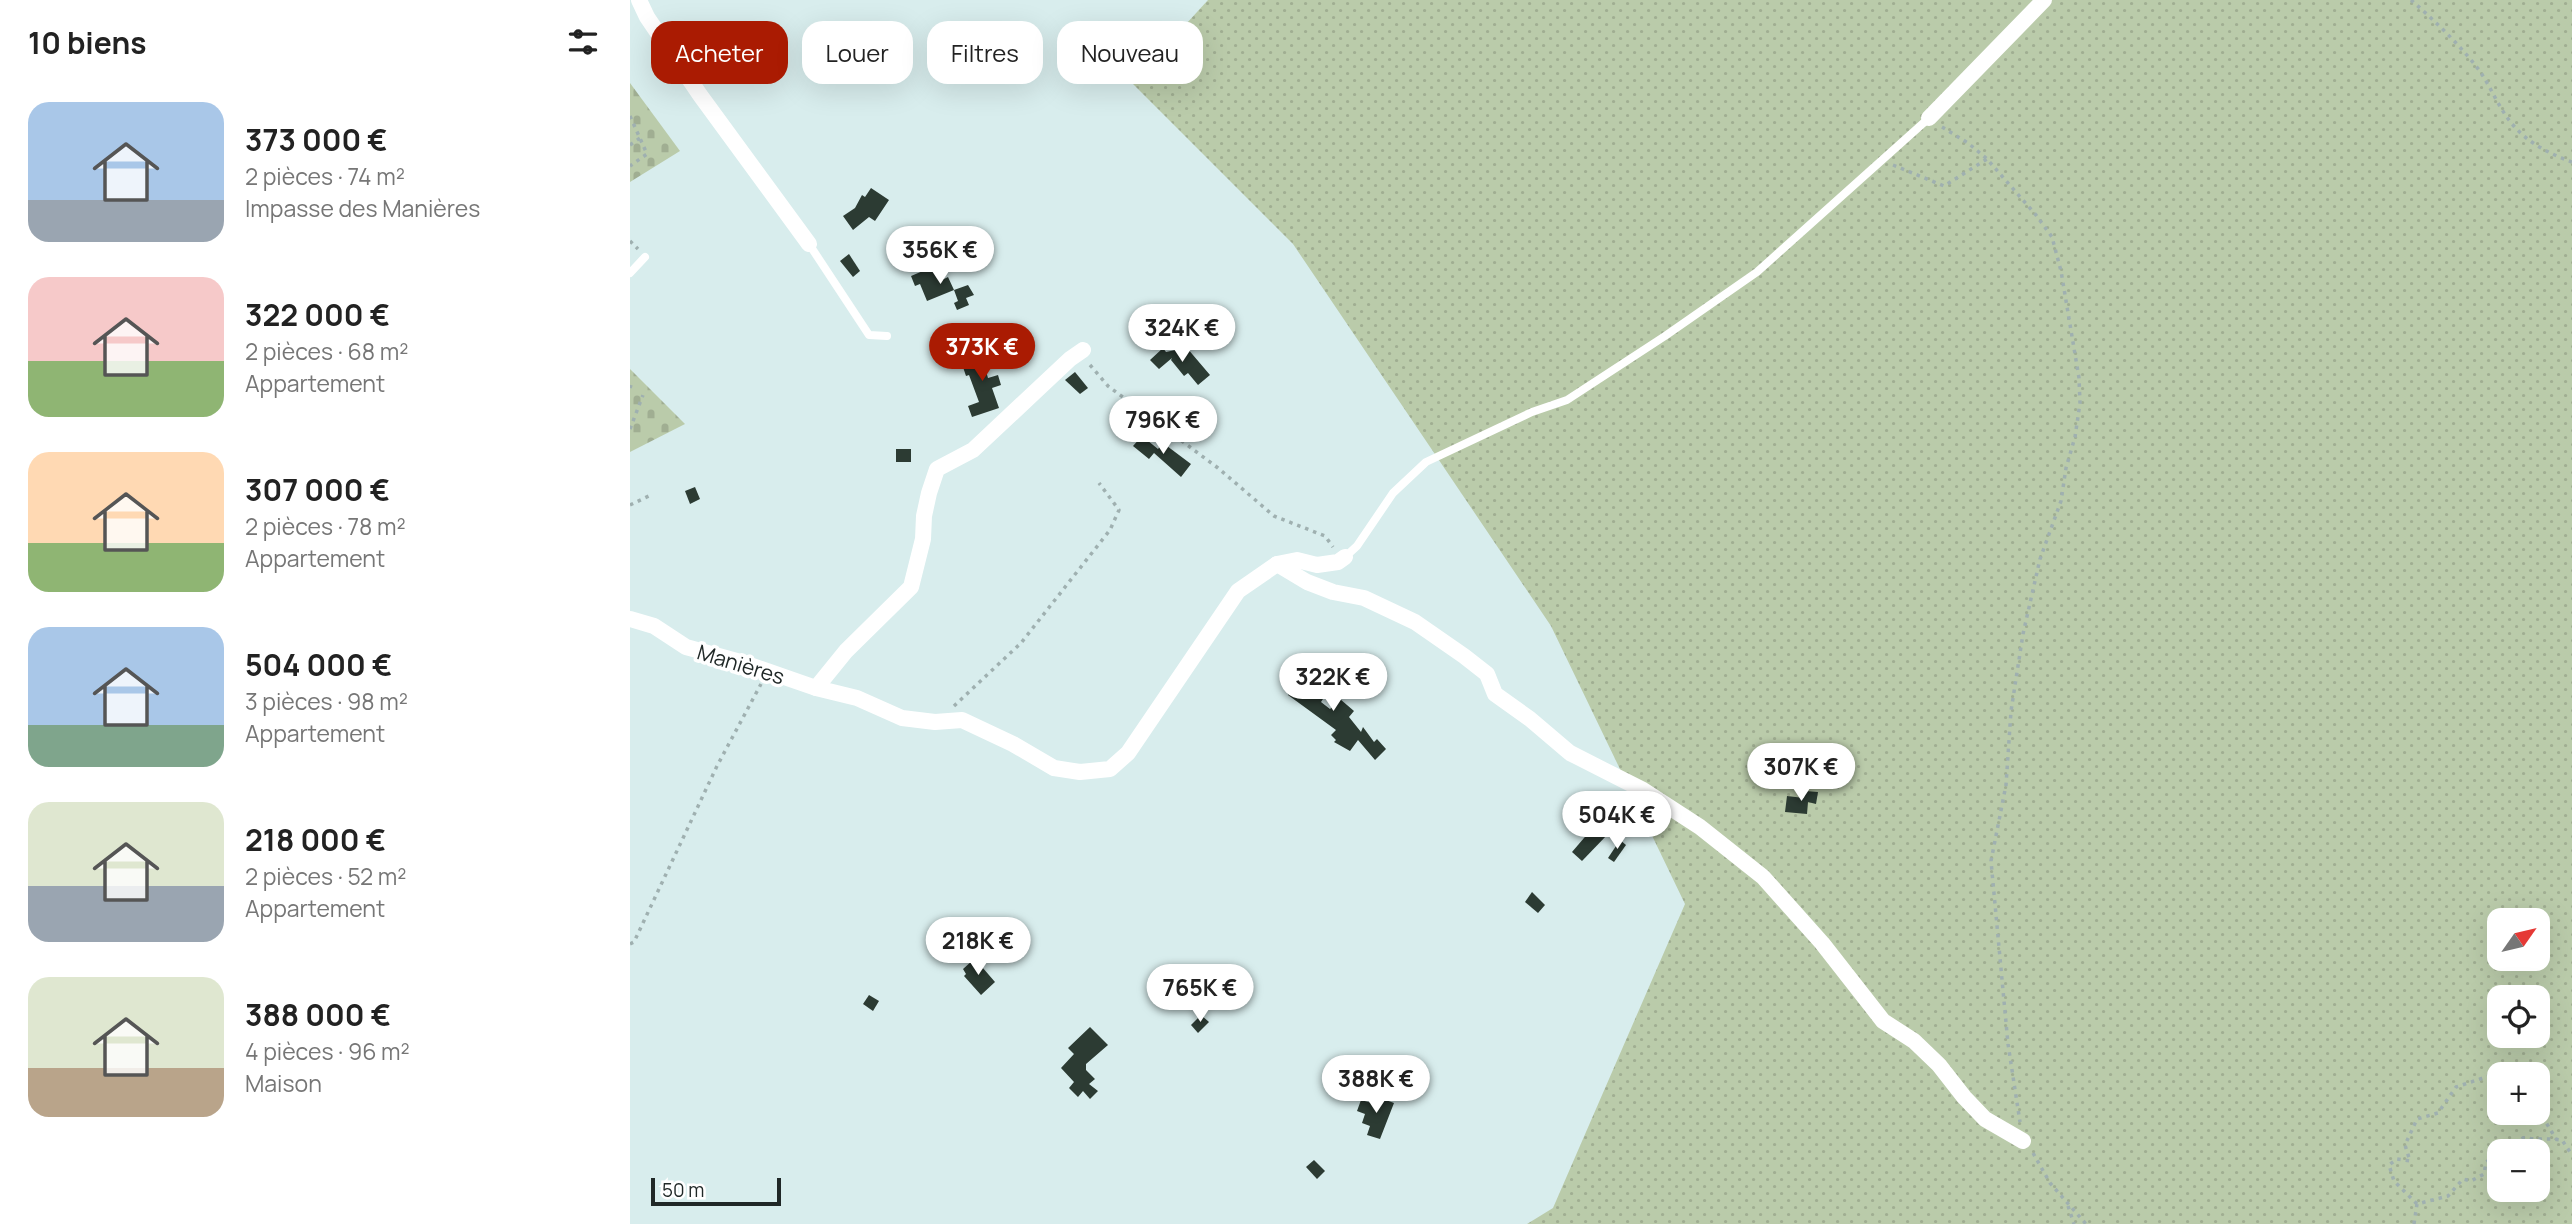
<!DOCTYPE html>
<html lang="fr">
<meta charset="utf-8">
<style>
:root{--surface:#fff;--page:#f6f6f6;--text:#222;--muted:#767676;--accent:#aa1b02}
body{margin:0;font-family:Manrope,sans-serif;background:var(--page);color:var(--text);height:100vh;display:flex;flex-direction:column;font-size:26px;white-space:nowrap}
*{box-sizing:border-box;margin:0}
p{font-size:23px;color:var(--muted)}
.icon{flex:none;width:38px;height:38px;fill:none;stroke:currentColor;stroke-width:2;stroke-linecap:round;stroke-linejoin:round}
.map{position:relative;flex:1;overflow:hidden}
.side{display:flex;flex-direction:column;background:var(--surface);width:630px}
.side>*{flex:none}
.guide{position:absolute;left:21px;top:21px;width:665px;height:63px;display:flex;gap:14px}
.needle{width:46px;rotate:56deg}
.fabs{position:absolute;left:1857px;top:908px;display:grid;gap:14px}
.fabs a{display:grid;place-items:center;width:63px;height:63px;border-radius:14px;background:var(--surface);box-shadow:0 7px 28px #0002;font-size:35px}
.scale{position:absolute;left:21px;bottom:18px;width:130px;box-sizing:border-box;padding-left:7px;border:4px solid #202827;border-top:0;font-size:19px;line-height:24px;white-space:nowrap;color:#202827;-webkit-text-stroke:5px #fff;paint-order:stroke}
.price{position:absolute;translate:-50% -60px;padding:0 16px;border-radius:24px;background:#fff;color:#222;font-size:23px;line-height:46px;filter:drop-shadow(0 2px 4px #0008)}
.price::after{content:'';position:absolute;left:50%;top:42px;width:21px;height:16px;margin-left:-10px;background:inherit;clip-path:polygon(0 0,100% 0,50% 100%)}
.price.current{background:var(--accent);color:#fff}
ul{padding:0;list-style:none}
li{display:flex;align-items:center;gap:21px;height:175px;padding:0 28px}
li span{display:grid;place-items:center;flex:none;width:196px;height:140px;border-radius:21px;color:#555}
li>.icon{margin-inline-start:auto}
span .icon{width:84px;height:84px;fill:#fffc;stroke-width:1}
li b{font-size:30px}
h2{display:flex;justify-content:space-between;align-items:center;height:84px;padding:0 28px;font-size:30px}
.chip{padding:0 24px;border-radius:21px;background:var(--surface);box-shadow:0 7px 28px #0002;font-size:24px;line-height:63px}
.chip.current{background:var(--accent);color:#fff}
main{display:flex;flex:1;min-height:0}
.map>svg:first-child{display:block}
.grass{fill:url(#grass-dots);fill-rule:evenodd}
.cemetery{fill:url(#cemetery-stones)}
.building{fill:#2c3b33}
.lines{fill:none;stroke-linecap:round;stroke-linejoin:round}
.path{stroke:#9fb0b0;stroke-width:3.5;stroke-dasharray:3.5 5;stroke-linecap:butt}
.lane{stroke:#fff;stroke-width:8}
.street{stroke:#fff;stroke-width:16}
.labels{text-anchor:middle;dominant-baseline:central;stroke-width:7;stroke-linejoin:round;paint-order:stroke}
.street-label{font-size:21px;fill:#202827;stroke:#fff}
</style>
<main>
<section class="side">
<h2>10 biens<svg class="icon" aria-label="filters" viewBox="0 0 24 24"><path d="M4 7h16M4 17h16"/><circle cx="9" cy="7" r="2"/><circle cx="15" cy="17" r="2"/></svg></h2>
<ul>
<li><span style="background:linear-gradient(#a9c7e8 70%,#9aa5b1 0)"><svg class="icon" aria-label="home" viewBox="0 0 24 24"><path d="M3 11l9-7 9 7M6 9v11h12V9"/></svg></span><div><b>373 000 €</b><p>2 pièces · 74 m²</p><p>Impasse des Manières</p></div></li>
<li><span style="background:linear-gradient(#f6c9c9 60%,#8fb573 0)"><svg class="icon" aria-label="home" viewBox="0 0 24 24"><path d="M3 11l9-7 9 7M6 9v11h12V9"/></svg></span><div><b>322 000 €</b><p>2 pièces · 68 m²</p><p>Appartement</p></div></li>
<li><span style="background:linear-gradient(#ffd9b3 65%,#8fb573 0)"><svg class="icon" aria-label="home" viewBox="0 0 24 24"><path d="M3 11l9-7 9 7M6 9v11h12V9"/></svg></span><div><b>307 000 €</b><p>2 pièces · 78 m²</p><p>Appartement</p></div></li>
<li><span style="background:linear-gradient(#a9c7e8 70%,#7fa58c 0)"><svg class="icon" aria-label="home" viewBox="0 0 24 24"><path d="M3 11l9-7 9 7M6 9v11h12V9"/></svg></span><div><b>504 000 €</b><p>3 pièces · 98 m²</p><p>Appartement</p></div></li>
<li><span style="background:linear-gradient(#dfe7d0 60%,#9aa5b1 0)"><svg class="icon" aria-label="home" viewBox="0 0 24 24"><path d="M3 11l9-7 9 7M6 9v11h12V9"/></svg></span><div><b>218 000 €</b><p>2 pièces · 52 m²</p><p>Appartement</p></div></li>
<li><span style="background:linear-gradient(#dfe7d0 65%,#b9a48a 0)"><svg class="icon" aria-label="home" viewBox="0 0 24 24"><path d="M3 11l9-7 9 7M6 9v11h12V9"/></svg></span><div><b>388 000 €</b><p>4 pièces · 96 m²</p><p>Maison</p></div></li>
</ul>
</section>
<div class="map">
<svg width="1942" height="1224" viewBox="0 0 1942 1224">
<defs>
<pattern id="grass-dots" width="8" height="8" patternUnits="userSpaceOnUse" patternTransform="scale(1.75)"><rect width="8" height="8" fill="#bacbaa"/><path d="M2 2h.1M6 6h.1" fill="none" stroke="#a0ae92" stroke-width="1.8" stroke-linecap="round"/></pattern>
<pattern id="cemetery-stones" width="16" height="16" patternUnits="userSpaceOnUse" patternTransform="scale(1.75)"><rect width="16" height="16" fill="#bacbaa"/><path d="M2 7V4a2 2 0 0 1 4 0v3zM10 15v-3a2 2 0 0 1 4 0v3z" fill="#a0ae92"/></pattern>
</defs>
<rect width="100%" height="100%" fill="#d8eded"/>
<path class="grass" d="M578 0H1942V1224H897L923 1208 1055 904 921 626 663 244 502 83ZM1869 920H1908V959H1869ZM1869 998H1908V1036H1869ZM1869 1074H1908V1113H1869ZM1869 1152H1908V1190H1869Z"/>
<g class="cemetery">
<polygon points="0,83 50,151 0,182"/>
<polygon points="0,369 55,424 0,452"/>
</g>
<g class="building">
<polygon points="241,188 259,200 245,221 239,217 223,230 213,216 225,208 232,195 235,197"/>
<polygon points="219,254 230,271 223,277 210,261"/>
<polygon points="307,265 314,279 318,277 324,290 338,285 344,295 336,298 339,305 327,310 324,303 328,301 324,290 297,301 290,284 285,286 281,276"/>
<polygon points="533,348 536,352 550,349 552,352 557,348 580,375 568,385 558,373 554,376 541,360 542,358 529,369 520,360"/>
<polygon points="353,350 354,353 359,351 364,365 355,368 358,378 368,375 371,385 362,388 369,408 342,417 338,406 349,402 339,375 336,376 331,361 348,355 347,352"/>
<polygon points="445,372 458,388 450,394 435,380"/>
<polygon points="512,436 528,449 533,443 561,464 551,477 524,453 519,459 503,446"/>
<rect x="266" y="449" width="15" height="13"/>
<polygon points="65,487 70,499 60,504 55,491"/>
<polygon points="693,670 706,679 691,702 700,709 710,699 724,711 719,717 731,732 733,727 744,742 747,739 756,749 745,760 728,740 720,751 704,742 706,740 701,735 706,730 658,695 673,672 687,680"/>
<polygon points="1175,791 1188,792 1186,804 1178,802 1177,814 1155,812 1157,796 1174,798"/>
<polygon points="966,824 978,834 952,861 942,852"/>
<polygon points="990,840 996,845 984,862 978,858"/>
<polygon points="902,892 915,905 908,913 895,902"/>
<polygon points="343,960 346,960 365,982 351,995 334,976 336,974 333,969"/>
<polygon points="239,995 249,1001 243,1011 233,1004"/>
<polygon points="571,1015 579,1022 568,1033 561,1025"/>
<polygon points="460,1027 478,1045 456,1064 456,1070 465,1079 459,1084 468,1091 460,1099 453,1091 448,1097 439,1088 444,1082 431,1068 444,1054 438,1048"/>
<polygon points="745,1096 764,1103 750,1139 737,1135 740,1126 732,1123 735,1114 727,1111 731,1100 742,1103"/>
<polygon points="684,1160 695,1171 687,1179 676,1167"/>
</g>
<g class="lines">
<g class="path">
<path d="M1781 0C1805 21 1829 44 1849 70 1861 87 1869 109 1883 125 1898 143 1920 154 1942 162"/>
<polyline points="0,116 17,154 0,166"/>
<polyline points="1312,127 1338,143 1357,159 1406,215 1422,237 1431,271 1449,378 1450,403 1445,437 1436,468 1431,501 1410,559 1393,634 1381,711 1376,785 1361,861 1378,1044 1390,1122"/>
<polyline points="0,145 10,138"/>
<polyline points="1263,165 1314,186 1357,159"/>
<polyline points="0,241 8,249"/>
<polyline points="460,365 478,386 588,468 644,516 695,536 703,547"/>
<polyline points="0,388 1,385"/>
<polyline points="0,429 13,395"/>
<polyline points="0,505 21,495"/>
<polyline points="324,706 391,643 480,530 489,510 469,483"/>
<polyline points="0,944 4,942 87,766 131,684"/>
<polyline points="1908,1109 1926,1139"/>
<path d="M1881 1152C1895 1132 1890 1139 1909 1139 1917 1139 1924 1139 1932 1140L1942 1155"/>
<polyline points="1403,1153 1420,1183 1456,1224"/>
<polyline points="1787,1204 1764,1181 1759,1165 1767,1159 1780,1161 1775,1145 1787,1119 1808,1113 1826,1087 1862,1075 1869,1076"/>
<polyline points="1438,1206 1444,1224"/>
<polyline points="1784,1224 1787,1204 1818,1196 1833,1179 1841,1181 1854,1174 1856,1162 1861,1159 1869,1159"/>
</g>
<g class="lane">
<polyline points="179,244 239,335 257,336"/>
<polyline points="0,273 15,257"/>
<polyline points="715,557 727,546 763,493 796,462 902,412 937,400 1035,336 1127,272 1299,118"/>
</g>
<g class="street">
<polyline points="9,0 17,17 70,95 179,244"/>
<polyline points="1299,118 1414,0"/>
<polyline points="647,564 677,582 703,592 734,598 785,622 834,656 857,674 865,694 900,719 940,753 1013,790 1070,827 1133,877 1192,943 1253,1021 1284,1041 1309,1065 1334,1097 1355,1119 1393,1141"/>
<polyline points="0,619 24,626 56,647 114,663 186,688 227,698 272,718 305,722 332,720 383,744 424,768 450,772 480,769 498,753 608,591 647,564 667,560 687,565 708,562 715,557"/>
<polyline points="186,688 216,651 281,587 293,539 294,516 299,493 307,469 343,450 440,359 453,350"/>
</g>
</g>
<g class="labels">
<g class="street-label">
<text transform="translate(111 664) rotate(17)">Manières</text>
</g>
</g>
</svg>
<div class="fabs">
<a><svg class="needle" viewBox="-14 -14 28 28"><path d="M0-13l5 13h-10z" fill="#e53935"/><path d="M0 13l5-13h-10z" fill="#767676"/></svg></a>
<a><svg class="icon" aria-label="locate" viewBox="0 0 24 24"><circle cx="12" cy="12" r="6"/><path d="M12 2v4M12 18v4M2 12h4M18 12h4"/></svg></a>
<a>+</a>
<a>−</a>
</div>
<div class="scale">50 m</div>
<b class="price" style="left:310px;top:286px">356K €</b>
<b class="price" style="left:552px;top:364px">324K €</b>
<b class="price current" style="left:352px;top:383px">373K €</b>
<b class="price" style="left:533px;top:456px">796K €</b>
<b class="price" style="left:703px;top:713px">322K €</b>
<b class="price" style="left:1171px;top:803px">307K €</b>
<b class="price" style="left:987px;top:851px">504K €</b>
<b class="price" style="left:348px;top:977px">218K €</b>
<b class="price" style="left:570px;top:1024px">765K €</b>
<b class="price" style="left:746px;top:1115px">388K €</b>
<div class="guide">
<a class="chip current">Acheter</a>
<a class="chip">Louer</a>
<a class="chip">Filtres</a>
<a class="chip">Nouveau</a>
</div>
</div>
</main>
